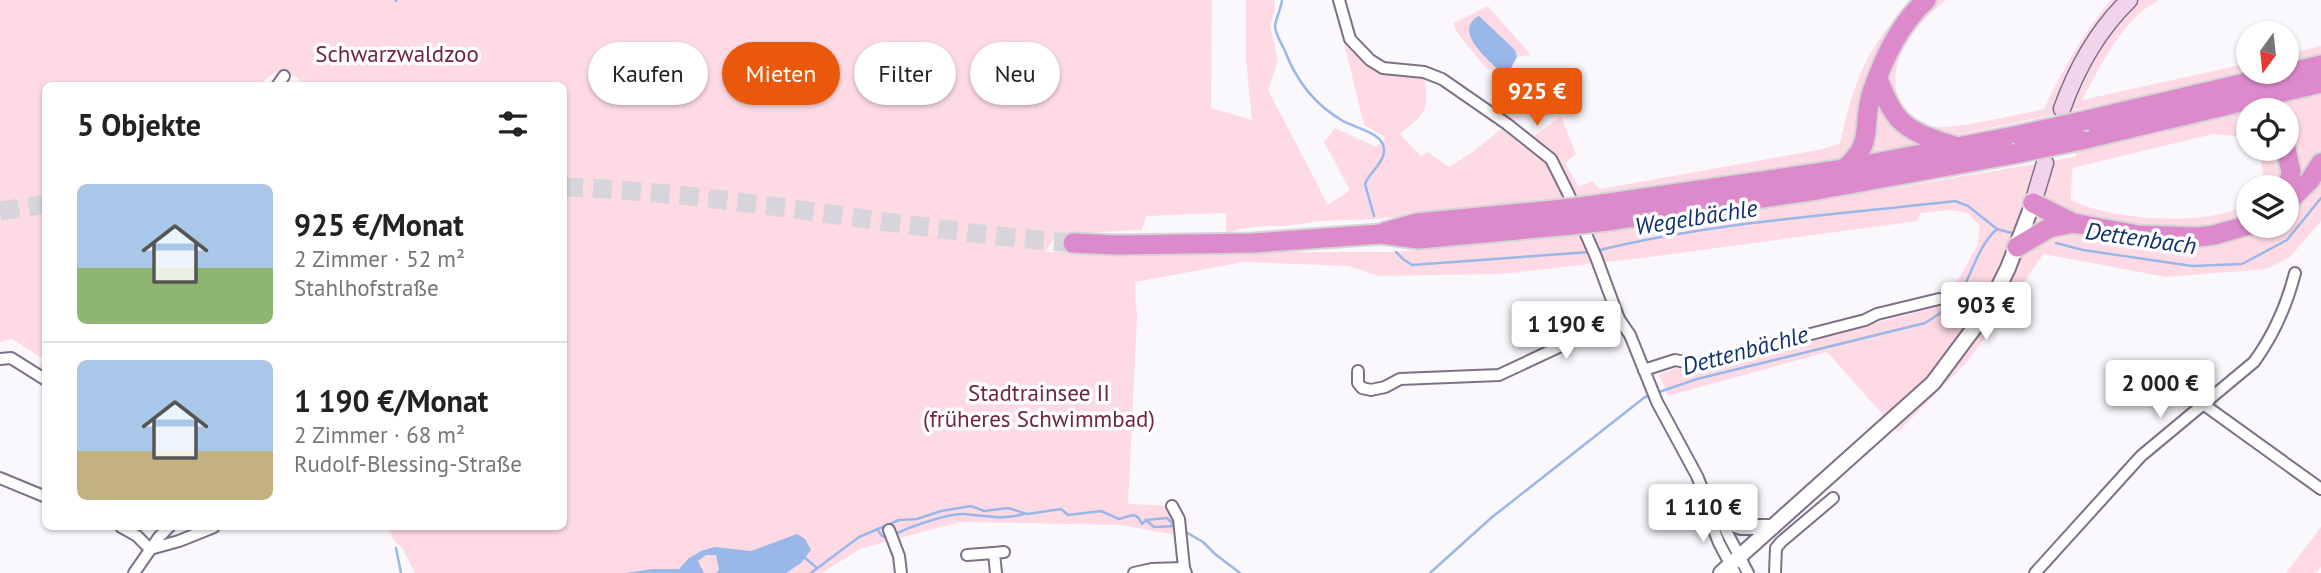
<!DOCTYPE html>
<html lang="de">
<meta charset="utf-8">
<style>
:root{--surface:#fff;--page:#f6f6f6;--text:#222;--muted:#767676;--line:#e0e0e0;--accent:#ea580c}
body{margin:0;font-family:"PT Sans",sans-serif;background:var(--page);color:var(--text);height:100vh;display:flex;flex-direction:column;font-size:26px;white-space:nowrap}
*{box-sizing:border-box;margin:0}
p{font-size:23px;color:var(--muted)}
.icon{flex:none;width:38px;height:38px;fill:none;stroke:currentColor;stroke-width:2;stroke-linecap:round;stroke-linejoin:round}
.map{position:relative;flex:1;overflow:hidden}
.side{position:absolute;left:42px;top:82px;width:525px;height:448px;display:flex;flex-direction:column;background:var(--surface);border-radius:10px;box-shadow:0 2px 5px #0004}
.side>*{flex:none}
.hud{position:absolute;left:588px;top:42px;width:665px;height:63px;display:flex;gap:14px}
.needle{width:46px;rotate:195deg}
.controls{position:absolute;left:2236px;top:21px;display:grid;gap:14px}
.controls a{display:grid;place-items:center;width:63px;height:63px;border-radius:50%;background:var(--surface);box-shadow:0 2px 5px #0004;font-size:35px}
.price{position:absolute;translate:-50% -60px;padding:0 16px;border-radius:7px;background:#fff;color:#222;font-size:23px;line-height:46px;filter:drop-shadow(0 2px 4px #0008)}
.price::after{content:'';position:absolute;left:50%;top:42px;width:21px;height:16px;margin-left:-10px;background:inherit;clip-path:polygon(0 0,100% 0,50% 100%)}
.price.current{background:var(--accent);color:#fff}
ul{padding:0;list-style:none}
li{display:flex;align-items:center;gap:21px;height:175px;padding:0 35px}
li+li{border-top:2px solid var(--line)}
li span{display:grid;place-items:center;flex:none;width:196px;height:140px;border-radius:10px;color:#555}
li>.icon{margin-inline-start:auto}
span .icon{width:84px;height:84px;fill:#fffc;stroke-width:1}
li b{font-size:30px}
h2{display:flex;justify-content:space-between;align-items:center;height:84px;padding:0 35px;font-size:30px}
.chip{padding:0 24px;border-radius:32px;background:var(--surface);box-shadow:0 2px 5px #0004;font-size:24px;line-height:63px}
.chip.current{background:var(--accent);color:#fff}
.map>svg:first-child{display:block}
.green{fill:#fedbe4;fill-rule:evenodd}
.water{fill:#99b7e8}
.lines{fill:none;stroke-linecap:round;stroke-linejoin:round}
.stream{stroke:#99b7e8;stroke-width:2.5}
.trunk-tunnel{stroke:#d8d4db;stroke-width:19;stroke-dasharray:19 10;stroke-linecap:butt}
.minor-casing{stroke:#7d7088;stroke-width:14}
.tertiary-casing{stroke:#7d7088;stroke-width:18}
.secondary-casing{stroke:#7d7088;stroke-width:19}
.trunk-casing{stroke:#d5d4d6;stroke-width:23}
.minor{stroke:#fff;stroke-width:10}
.tertiary{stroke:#fff;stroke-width:14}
.secondary{stroke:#f2d3ec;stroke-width:16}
.trunk{stroke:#dc8acb;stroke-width:19}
.trunk-bridge-casing{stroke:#d5d4d6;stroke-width:23;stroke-linecap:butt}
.trunk-bridge{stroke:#dc8acb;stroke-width:19}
.labels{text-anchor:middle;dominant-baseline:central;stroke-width:7;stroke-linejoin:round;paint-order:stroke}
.park-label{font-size:23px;fill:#702541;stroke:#fff}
.water-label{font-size:24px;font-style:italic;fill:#11336d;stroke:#fff}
</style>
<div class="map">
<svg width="2321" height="573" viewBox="0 0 2321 573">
<rect width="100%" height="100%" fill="#faf7fd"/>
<g class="green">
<path d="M0 0H1212L1211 108 1252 120 1246 60V0H1274L1275 10 1270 26 1278 60 1268 90 1328 205 1350 190 1324 142 1335 128 1376 147 1386 138 1364 125 1344 43 1350 39 1370 60 1424 72C1428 109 1430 110 1400 134L1421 156 1428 152 1449 167 1474 151 1507 124 1528 140 1561 117 1576 154 1565 163 1579 187 1592 181 1600 189 1823 149 1840 143C1855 79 1865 48 1913 0H1946C1917 23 1888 56 1897 96 1901 110 1911 122 1925 126 1944 132 2021 114 2044 109 2064 68 2081 36 2111 0H2159C2122 19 2101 65 2082 100L2249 63V72H2287V54L2321 46V221L2290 257 2267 269 2166 277 2043 254 1996 324 1965 364 1898 432 1827 352 1668 396 1659 374 1677 368 1692 371 1944 305 1977 246 1980 226 1968 213 1950 210 1921 213 1917 221 1650 257 1501 274 1379 276 1348 266 1244 262 1135 282 1136 315 1138 297 1128 504 1178 506 1181 536 1121 525 959 522 860 549 822 573H415L402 548 394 541 388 527H564V86H295L300 80 285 70 274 73 257 86H46L45 375 37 371 43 359 12 339 0 342ZM2091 107 2075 157 1882 190 1586 235 1396 252H1045L1057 234 1142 230 1146 216 1229 213 1226 214V234L1239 229 1261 226H1286L1319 221 1376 219 1603 197 1836 159C1850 154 1857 158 1870 157 1896 153 1923 148 1947 137ZM2249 110H2287V149H2255C2263 162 2266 173 2258 187H2287V226H2249V199C2245 203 2240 207 2236 209 2198 226 2107 219 2071 200L2072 168 2213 134 2235 136 2249 143Z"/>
<polygon points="1488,6 1531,55 1517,57 1515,50 1479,17 1490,62 1501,72 1486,68 1458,34 1453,23"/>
<polygon points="2321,527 2321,567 2316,573 2286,573"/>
</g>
<g class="water">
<path d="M1479 16 1515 50 1517 57 1511 68 1501 72C1488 60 1452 30 1479 16Z"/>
<polygon points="797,534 805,539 811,550 801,563 786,573 716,573 719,570 716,555 706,555 698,561 704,573 626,573 652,569 679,569 689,558 701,551 714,547 751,551"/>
</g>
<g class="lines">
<g class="stream">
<path d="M1282 0C1281 9 1276 18 1275 26 1275 34 1282 44 1285 51 1296 80 1315 105 1343 121 1355 128 1386 133 1384 152 1383 164 1369 173 1365 184L1374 216"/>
<polyline points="396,1 396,0"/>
<polyline points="1997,229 2012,233"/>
<polyline points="2056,243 2083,250 2192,266 2242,264 2287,240 2321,198"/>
<path d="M1596 251C1713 222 1836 215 1955 201L1968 206 1997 229"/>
<polyline points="1396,252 1403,259 1412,265 1590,252"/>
<path d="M1656 393 1697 379 1925 323C1936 316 1947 310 1955 300 1973 278 1974 250 1997 229"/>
<polyline points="1146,520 1154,527 1175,526"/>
<polyline points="877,529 882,536 885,537"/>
<polyline points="1184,531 1203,542 1215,554 1240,573"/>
<path d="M895 534C910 527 948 513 964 514 986 516 1002 520 1024 514"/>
<polyline points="396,548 401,573"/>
<polyline points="805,558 816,567"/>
<polyline points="811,573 859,537 899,520 917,519 941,511 971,506 984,511 1008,508 1027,514 1061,509 1068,515 1101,511 1119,519 1133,515 1138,517 1142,524 1146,520 1167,518 1175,526"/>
<polyline points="1430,573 1491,518 1645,397 1650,395"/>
</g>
<g class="trunk-tunnel">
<path d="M564 187C734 193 902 230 1073 243"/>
<polyline points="0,211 46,204"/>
</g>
<g class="minor-casing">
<g id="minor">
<polyline points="1339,0 1350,39 1370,60 1383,68 1424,72 1442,79 1507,124 1551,159 1568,193 1596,257 1619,319 1630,335 1657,402 1697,476 1712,513 1714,530 1719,543 1735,573"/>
<polyline points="277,86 284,76"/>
<polyline points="0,359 11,358 46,380"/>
<polyline points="1644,370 1675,360 1695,364 1865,320 1877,314 1939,299"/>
<polyline points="1358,371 1358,383 1362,388 1371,390 1385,387 1400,379 1499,375 1619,319"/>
<polyline points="2203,404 2321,489"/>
<polyline points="0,478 46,497"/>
<polyline points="1172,506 1179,519 1184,568 1186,573"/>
<polyline points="1720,519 1748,573"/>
<polyline points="121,527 137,536 150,549"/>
<polyline points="889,530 899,556 901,573"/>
<polyline points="150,549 179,541 214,527"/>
<polyline points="967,555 994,553"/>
<polyline points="134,573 159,537 169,527"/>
<polyline points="996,573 994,553 1004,552"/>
<polyline points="1134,573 1152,569 1184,568"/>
<polyline points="1775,573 1776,548 1781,542 1833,498"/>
<path d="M2035 573 2141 456 2254 362C2273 336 2287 304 2295 273"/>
</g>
</g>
<g class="tertiary-casing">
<g id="tertiary">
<polyline points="1722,520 1741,527 1772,527"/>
<polyline points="1721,573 1933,383 1974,328 1992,300 2008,268 2033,203"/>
</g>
</g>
<g class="secondary-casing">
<g id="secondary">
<path d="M2062 109C2077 67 2097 31 2129 0"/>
<polyline points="2033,203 2045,163"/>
</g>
</g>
<g class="trunk-casing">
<g id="trunk">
<path d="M1878 78C1895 128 1909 131 1957 147"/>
<polyline points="2087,120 2321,65"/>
<polyline points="2081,140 2321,83"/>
<polyline points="2286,149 2291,172 2287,190"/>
<path d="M1844 169C1877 142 1860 124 1873 89 1885 56 1899 25 1926 0"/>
<polyline points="2033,203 2073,223 2138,235 2198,237 2214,235 2249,225"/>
<polyline points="2287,203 2310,180 2321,163"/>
<polyline points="1602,204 1844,169 2019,135"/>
<polyline points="1607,221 1817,190 2014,154"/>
<polyline points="1385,232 1417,223 1564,209"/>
<polyline points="1073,243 1117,245 1253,243 1381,234 1418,239 1571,225"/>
<polyline points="2017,247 2049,228 2073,223"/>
</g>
</g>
<use href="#minor" class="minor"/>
<use href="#tertiary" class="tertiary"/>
<use href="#secondary" class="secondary"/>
<use href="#trunk" class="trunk"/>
<g class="trunk-bridge-casing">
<g id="trunk-bridge">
<polyline points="2019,135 2087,120"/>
<polyline points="2014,154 2081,140"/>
<polyline points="1564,209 1602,204"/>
<polyline points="1571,225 1607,221"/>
</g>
</g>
<use href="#trunk-bridge" class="trunk-bridge"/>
</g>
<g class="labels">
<g class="park-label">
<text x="397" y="53">Schwarzwaldzoo</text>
<text x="1039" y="392">Stadtrainsee II<tspan x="1039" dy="26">(früheres Schwimmbad)</tspan></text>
</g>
<g class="water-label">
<text transform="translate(1696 217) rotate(-9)">Wegelbächle</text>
<text transform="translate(2141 238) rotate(8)">Dettenbach</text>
<text transform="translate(1745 350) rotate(-15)">Dettenbächle</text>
</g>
</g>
</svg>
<div class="controls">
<a><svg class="needle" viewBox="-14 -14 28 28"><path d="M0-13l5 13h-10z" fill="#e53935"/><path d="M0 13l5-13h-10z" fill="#767676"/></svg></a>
<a><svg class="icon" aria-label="locate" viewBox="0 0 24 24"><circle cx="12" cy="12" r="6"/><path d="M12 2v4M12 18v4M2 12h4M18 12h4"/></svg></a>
<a><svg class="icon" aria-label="layers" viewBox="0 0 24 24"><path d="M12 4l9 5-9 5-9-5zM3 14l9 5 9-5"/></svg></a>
</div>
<b class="price current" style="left:1537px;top:128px">925 €</b>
<b class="price" style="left:1986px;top:342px">903 €</b>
<b class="price" style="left:1566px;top:361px">1 190 €</b>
<b class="price" style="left:2160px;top:420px">2 000 €</b>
<b class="price" style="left:1703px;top:544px">1 110 €</b>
<div class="hud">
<a class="chip">Kaufen</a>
<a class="chip current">Mieten</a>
<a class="chip">Filter</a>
<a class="chip">Neu</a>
</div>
<section class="side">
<h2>5 Objekte<svg class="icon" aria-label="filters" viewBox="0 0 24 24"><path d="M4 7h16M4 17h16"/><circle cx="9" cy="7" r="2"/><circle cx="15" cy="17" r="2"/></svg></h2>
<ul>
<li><span style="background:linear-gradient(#a9c7e8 60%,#8fb573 0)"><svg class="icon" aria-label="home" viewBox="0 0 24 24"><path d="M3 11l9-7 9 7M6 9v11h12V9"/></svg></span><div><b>925 €/Monat</b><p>2 Zimmer · 52 m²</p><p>Stahlhofstraße</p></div></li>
<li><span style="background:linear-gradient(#a9c7e8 65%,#c2b280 0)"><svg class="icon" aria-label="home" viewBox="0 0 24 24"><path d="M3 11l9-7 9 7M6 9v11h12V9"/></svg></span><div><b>1 190 €/Monat</b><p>2 Zimmer · 68 m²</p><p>Rudolf-Blessing-Straße</p></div></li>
</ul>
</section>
</div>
